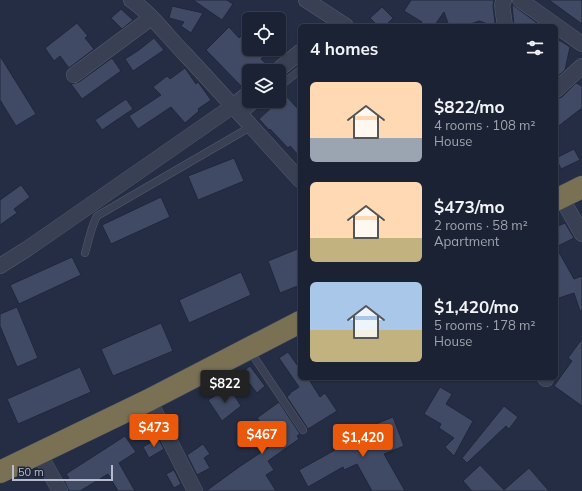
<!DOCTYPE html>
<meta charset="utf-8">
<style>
:root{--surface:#1b2233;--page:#242a3b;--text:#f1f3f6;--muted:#a0a4ac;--line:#393f4e;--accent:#ea580c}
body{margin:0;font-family:Mulish,sans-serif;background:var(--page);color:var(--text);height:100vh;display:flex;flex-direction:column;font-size:15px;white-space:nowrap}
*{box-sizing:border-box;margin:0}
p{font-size:13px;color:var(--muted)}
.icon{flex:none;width:22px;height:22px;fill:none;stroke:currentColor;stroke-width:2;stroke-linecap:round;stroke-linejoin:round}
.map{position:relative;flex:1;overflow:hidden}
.sheet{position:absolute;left:298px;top:24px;width:260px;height:356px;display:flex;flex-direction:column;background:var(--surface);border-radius:6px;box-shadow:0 1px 3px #0004,0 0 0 1px var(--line)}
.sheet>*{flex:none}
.tools{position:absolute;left:242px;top:12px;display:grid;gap:8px}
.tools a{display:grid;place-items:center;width:44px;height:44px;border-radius:6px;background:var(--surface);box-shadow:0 1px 3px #0004,0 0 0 1px var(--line);font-size:20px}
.scale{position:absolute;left:12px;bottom:10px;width:101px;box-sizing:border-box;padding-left:4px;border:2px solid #b6bccd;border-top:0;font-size:11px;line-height:14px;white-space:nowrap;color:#b6bccd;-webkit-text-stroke:3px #1d2539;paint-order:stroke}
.price{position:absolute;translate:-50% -34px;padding:0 9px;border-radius:4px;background:var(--accent);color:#fff;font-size:13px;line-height:26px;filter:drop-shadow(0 1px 2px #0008)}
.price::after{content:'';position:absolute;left:50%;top:24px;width:12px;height:9px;margin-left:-6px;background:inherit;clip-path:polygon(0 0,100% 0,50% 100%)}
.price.on{background:#222;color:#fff}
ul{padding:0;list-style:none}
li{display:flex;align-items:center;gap:12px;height:100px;padding:0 12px}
li span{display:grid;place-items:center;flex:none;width:112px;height:80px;border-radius:6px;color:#555}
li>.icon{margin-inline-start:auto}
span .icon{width:48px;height:48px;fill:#fffc;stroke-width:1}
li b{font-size:17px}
h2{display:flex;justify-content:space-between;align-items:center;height:48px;padding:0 12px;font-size:17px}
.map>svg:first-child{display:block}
.building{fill:#404a64;stroke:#1f273b}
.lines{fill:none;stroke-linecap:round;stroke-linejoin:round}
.lane-casing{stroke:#545b6e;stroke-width:8}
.street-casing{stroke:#545b6e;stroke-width:16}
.highway-casing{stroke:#40485b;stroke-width:23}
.lane{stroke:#394053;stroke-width:7}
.street{stroke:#394053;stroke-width:15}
.highway{stroke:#7a7155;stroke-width:22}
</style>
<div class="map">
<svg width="582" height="491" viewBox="0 0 582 491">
<rect width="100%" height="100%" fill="#242d44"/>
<g class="building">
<polygon points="193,0 227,0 233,4 222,20"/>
<polygon points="411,0 494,0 493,6 495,22 494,26 479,21 465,26 449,26 444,12 434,26 419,26 422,22 404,11"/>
<polygon points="549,0 582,0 582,24"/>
<polygon points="512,5 513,5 541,26 514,26"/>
<polygon points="172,6 203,13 191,33 181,26 184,22 169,18"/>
<polygon points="382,7 393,18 385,26 378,26 370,18"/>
<polygon points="121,9 133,20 122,29 111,18"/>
<polygon points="77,23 88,36 85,38 94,49 69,68 60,56 54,61 45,48"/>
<polygon points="229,27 239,38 249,28 249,49 271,49 261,59 267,65 261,71 249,71 249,82 242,87 206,50"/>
<polygon points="154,38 164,50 133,71 125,59 139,50"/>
<polygon points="559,40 570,47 565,70 556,78 556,53"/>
<polygon points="0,56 36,114 16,126 0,100"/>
<polygon points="112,58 121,71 82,99 71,84 79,82"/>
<polygon points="185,68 196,84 198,82 211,100 198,109 199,111 185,123 171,107 138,129 129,116 161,95 153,87 167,76 170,79"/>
<polygon points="576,83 582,86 582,108 556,128 556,99 562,97"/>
<polygon points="285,95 300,111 300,157 290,146 288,148 270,129 269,130 259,119"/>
<polygon points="126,99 133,109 102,130 95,120"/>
<polygon points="574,149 580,160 561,169 556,158"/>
<polygon points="234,158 244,181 198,200 188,176"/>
<polygon points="21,185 30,197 14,209 17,213 0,225 0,200"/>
<polygon points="161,197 170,217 111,244 102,225"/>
<polygon points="565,223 574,238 556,247 574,279 582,276 582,311 580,311 574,293 559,298 556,289 556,227"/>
<polygon points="300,248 300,285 280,293 268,261"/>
<polygon points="72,257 81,275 19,304 10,285"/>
<polygon points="241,272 251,295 189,323 179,300"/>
<polygon points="17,307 38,358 17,367 0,326 0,314"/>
<polygon points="161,323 173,351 113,376 101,349"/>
<polygon points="582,339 582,406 554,386 572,361 568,358"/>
<polygon points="288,352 300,369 300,378 308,378 320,397 325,393 337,411 308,429 287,397 290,394 290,393 299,387 279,358"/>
<polygon points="250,366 265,386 257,393 241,373"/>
<polygon points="80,367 91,392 18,424 7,399"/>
<polygon points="229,387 241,406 222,421 208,400"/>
<polygon points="440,387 452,394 446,404 473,421 454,456 445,447 454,438 439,428 441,424 424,414"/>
<polygon points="279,402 300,434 297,436 299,439 268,461 274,470 266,475 276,491 206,491 239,467 275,443 257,418"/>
<polygon points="504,406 518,417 509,429 506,426 467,463 462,458"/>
<polygon points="393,417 404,446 384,454 405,491 372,491 357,464 344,470 343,467 308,487 299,470 335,450 335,449 363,436 361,430"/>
<polygon points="125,436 136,452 119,463 135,491 118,491 108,474 80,491 69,491 64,480 69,478 66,474"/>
<polygon points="158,438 164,449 149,458 143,447"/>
<polygon points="203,444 210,454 204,458 210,468 197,475 187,455"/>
<polygon points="480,465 504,490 529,468 549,491 472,491 463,481"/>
<polygon points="174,470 181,484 174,488 166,474"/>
</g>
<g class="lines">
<g class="lane-casing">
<g id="lane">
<polyline points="279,87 300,70"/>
<polyline points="242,115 260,101"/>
<path d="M85 253C89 240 91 227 97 216L252 126"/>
<polyline points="250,351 303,430"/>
</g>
</g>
<g class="street-casing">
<g id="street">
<path d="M131 0C151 13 168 37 185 54 224 96 262 138 300 180"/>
<polyline points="306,0 346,26"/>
<polyline points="504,0 502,5 505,26"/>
<polyline points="520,0 582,44"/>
<polyline points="277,71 300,52"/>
<polyline points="74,75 151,18"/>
<polyline points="556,90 582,66"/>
<polyline points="561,197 582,234"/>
<polyline points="0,266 27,249 233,106 249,93"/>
<polyline points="545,378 546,379"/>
<polyline points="149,400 195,491"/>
<polyline points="39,453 60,491"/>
</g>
</g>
<g class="highway-casing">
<g id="highway">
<polyline points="556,200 582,187"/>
<polyline points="0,472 149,400 300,322"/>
</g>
</g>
<use href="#lane" class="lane"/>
<use href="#street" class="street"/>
<use href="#highway" class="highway"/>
</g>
</svg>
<div class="tools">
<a><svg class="icon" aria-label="locate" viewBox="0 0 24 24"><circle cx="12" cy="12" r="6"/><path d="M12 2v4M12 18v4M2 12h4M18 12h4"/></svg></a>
<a><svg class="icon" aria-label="layers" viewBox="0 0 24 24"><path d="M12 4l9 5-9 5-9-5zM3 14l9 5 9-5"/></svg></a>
</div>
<div class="scale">50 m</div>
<b class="price on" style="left:225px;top:404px">$822</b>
<b class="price" style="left:154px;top:448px">$473</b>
<b class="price" style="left:262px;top:455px">$467</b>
<b class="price" style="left:363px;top:458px">$1,420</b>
<section class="sheet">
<h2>4 homes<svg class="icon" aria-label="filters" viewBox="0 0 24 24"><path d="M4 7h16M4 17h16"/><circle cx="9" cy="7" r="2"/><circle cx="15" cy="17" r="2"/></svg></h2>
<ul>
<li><span style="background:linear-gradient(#ffd9b3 70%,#9aa5b1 0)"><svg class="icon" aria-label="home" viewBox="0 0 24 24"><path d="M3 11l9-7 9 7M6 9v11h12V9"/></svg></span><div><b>$822/mo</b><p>4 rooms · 108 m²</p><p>House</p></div></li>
<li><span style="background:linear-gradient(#ffd9b3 70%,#c2b280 0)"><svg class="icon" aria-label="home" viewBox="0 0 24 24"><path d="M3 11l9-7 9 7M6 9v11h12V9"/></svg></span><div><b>$473/mo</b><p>2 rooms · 58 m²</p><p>Apartment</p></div></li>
<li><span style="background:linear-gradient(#a9c7e8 60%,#c2b280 0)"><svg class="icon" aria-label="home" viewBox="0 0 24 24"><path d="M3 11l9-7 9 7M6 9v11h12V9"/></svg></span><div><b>$1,420/mo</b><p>5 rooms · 178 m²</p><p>House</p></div></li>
</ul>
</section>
</div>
